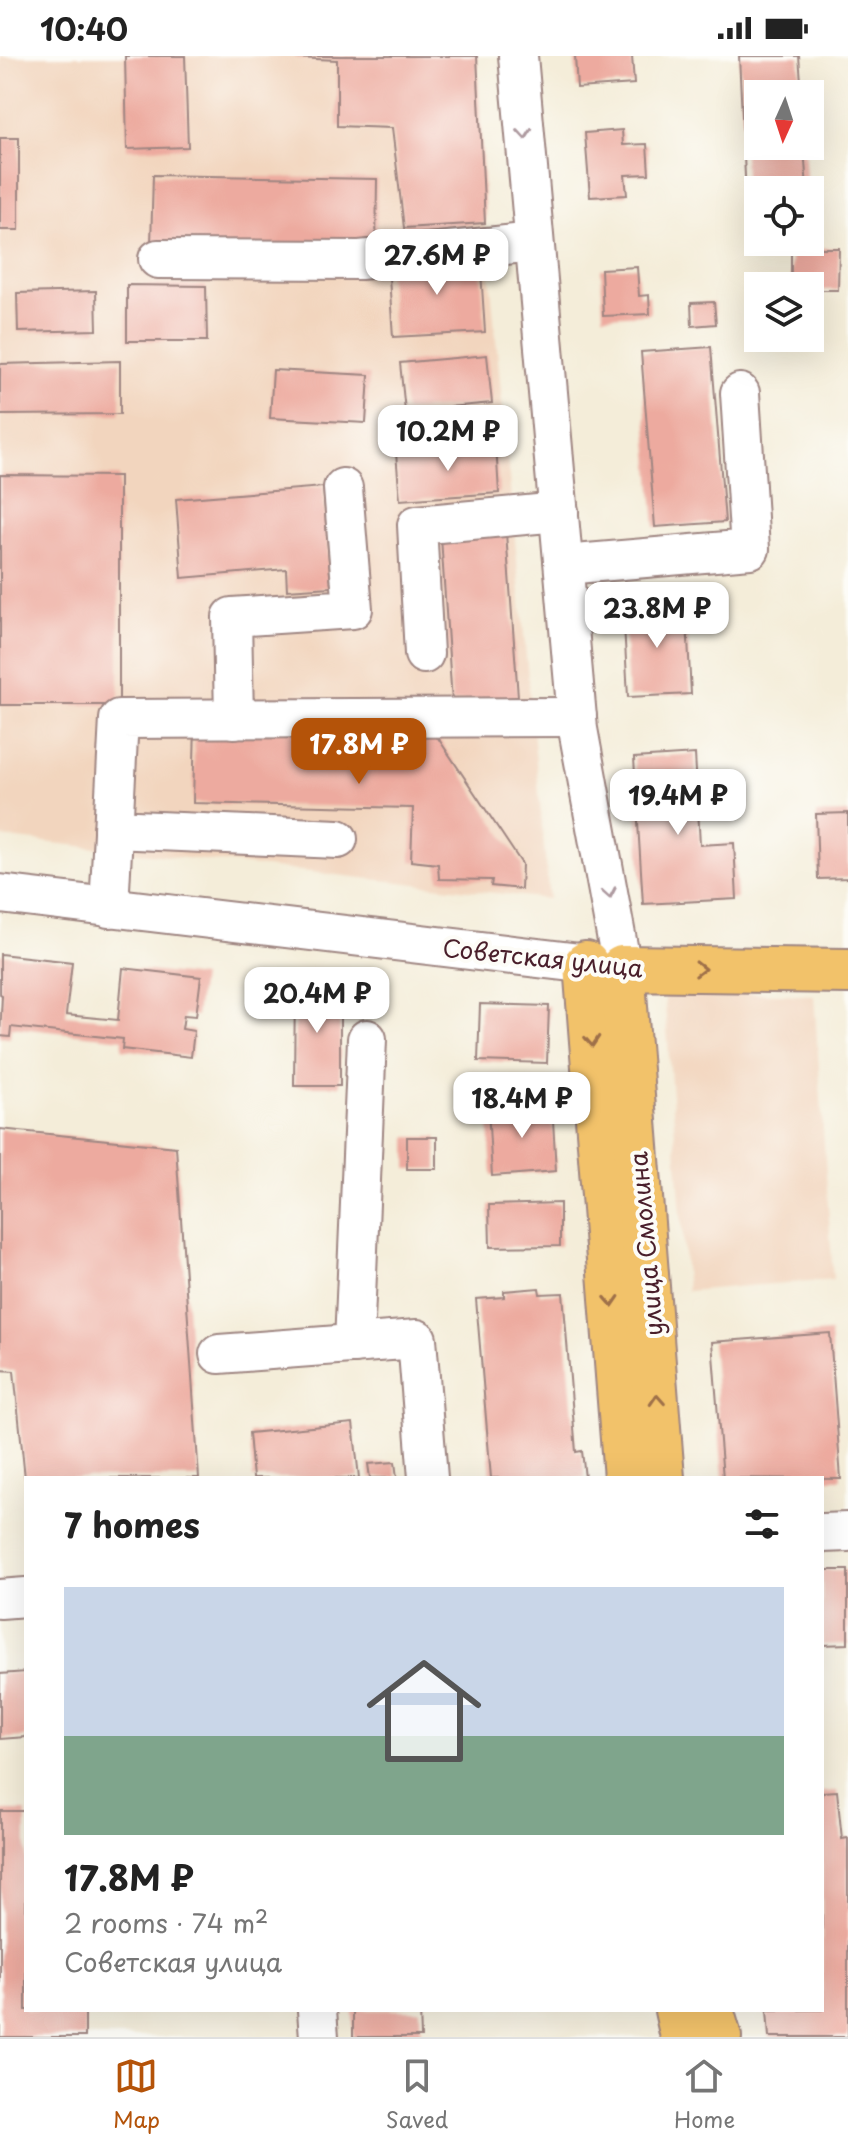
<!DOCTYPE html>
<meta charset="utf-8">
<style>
:root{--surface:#fff;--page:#f2f2f2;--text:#222;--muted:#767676;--line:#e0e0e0;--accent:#b45309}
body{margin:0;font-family:"Playpen Sans",sans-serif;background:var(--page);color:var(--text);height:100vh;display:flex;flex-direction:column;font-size:30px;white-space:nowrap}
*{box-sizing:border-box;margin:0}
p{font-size:26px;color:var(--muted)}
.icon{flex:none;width:44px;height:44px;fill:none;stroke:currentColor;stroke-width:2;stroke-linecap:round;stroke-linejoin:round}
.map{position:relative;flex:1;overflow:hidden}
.side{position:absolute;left:24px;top:1420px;width:800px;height:536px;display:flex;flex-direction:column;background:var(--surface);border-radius:0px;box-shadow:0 8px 32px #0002}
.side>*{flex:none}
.needle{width:52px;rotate:183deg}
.fabs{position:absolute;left:744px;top:24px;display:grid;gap:16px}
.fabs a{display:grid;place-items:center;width:80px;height:80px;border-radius:0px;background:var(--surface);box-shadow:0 8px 32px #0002;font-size:40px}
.price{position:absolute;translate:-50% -68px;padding:0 18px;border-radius:16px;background:#fff;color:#222;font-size:26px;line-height:52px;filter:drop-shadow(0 2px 4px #0008)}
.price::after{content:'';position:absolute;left:50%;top:48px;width:24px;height:18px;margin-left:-12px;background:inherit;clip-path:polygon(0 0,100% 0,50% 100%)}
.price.current{background:var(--accent);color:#fff}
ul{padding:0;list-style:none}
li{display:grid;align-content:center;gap:16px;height:424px;padding:0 40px}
li span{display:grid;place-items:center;height:248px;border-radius:0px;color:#555}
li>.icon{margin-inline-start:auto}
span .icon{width:144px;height:144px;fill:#fffc;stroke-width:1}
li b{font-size:34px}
h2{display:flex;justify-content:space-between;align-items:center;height:96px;padding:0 40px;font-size:34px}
.status{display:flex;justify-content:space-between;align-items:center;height:56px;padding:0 40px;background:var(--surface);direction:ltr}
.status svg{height:22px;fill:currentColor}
.tabs{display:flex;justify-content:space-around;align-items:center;height:112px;border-top:2px solid var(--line);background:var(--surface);font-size:22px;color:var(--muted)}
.tabs a{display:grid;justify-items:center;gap:4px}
.tabs .current{color:var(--accent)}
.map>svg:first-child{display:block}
.built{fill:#f2d5be}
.building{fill:#edaa9f}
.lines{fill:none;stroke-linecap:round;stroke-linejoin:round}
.minor-casing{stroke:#9f8682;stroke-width:42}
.major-casing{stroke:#9f8682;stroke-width:48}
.minor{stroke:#fff;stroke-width:38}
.major{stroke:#f2c26a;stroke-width:44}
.oneway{stroke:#ae9aa0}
.oneway2{stroke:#9e704a}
.labels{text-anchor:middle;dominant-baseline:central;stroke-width:8;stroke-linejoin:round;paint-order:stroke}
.street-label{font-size:24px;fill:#4a1f2b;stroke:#fdfcf7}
</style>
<div class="status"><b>10:40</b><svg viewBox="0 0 49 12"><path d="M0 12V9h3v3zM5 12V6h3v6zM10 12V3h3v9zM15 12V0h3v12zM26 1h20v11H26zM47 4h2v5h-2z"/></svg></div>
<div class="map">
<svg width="848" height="1981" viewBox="0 0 848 1981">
<rect width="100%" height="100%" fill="#fdfcf7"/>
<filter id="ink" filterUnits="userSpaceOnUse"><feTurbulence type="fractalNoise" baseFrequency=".0125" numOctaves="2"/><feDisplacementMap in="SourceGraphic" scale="16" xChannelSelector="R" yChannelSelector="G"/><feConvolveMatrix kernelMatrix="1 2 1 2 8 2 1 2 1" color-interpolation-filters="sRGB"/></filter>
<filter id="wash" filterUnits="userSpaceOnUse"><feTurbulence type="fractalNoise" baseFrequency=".006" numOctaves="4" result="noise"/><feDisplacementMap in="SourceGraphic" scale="32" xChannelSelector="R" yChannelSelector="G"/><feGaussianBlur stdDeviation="1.8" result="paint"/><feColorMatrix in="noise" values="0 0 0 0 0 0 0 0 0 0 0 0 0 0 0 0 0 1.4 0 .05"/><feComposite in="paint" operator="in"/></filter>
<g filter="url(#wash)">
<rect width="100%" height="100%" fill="#f4edd9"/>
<g class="built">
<polygon points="0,0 477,0 485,167 549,843 0,781"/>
<polygon points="664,935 814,939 833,1223 687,1235"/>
</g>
<g id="blocks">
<g class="building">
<polygon points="125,0 185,0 188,91 127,93"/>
<polygon points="296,0 477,0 485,167 404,172 392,72 337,70 337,4 296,2"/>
<polygon points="575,0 632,0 634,28 577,32"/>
<polygon points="739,0 799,0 802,38 758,38 758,90 804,90 807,134 758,134 758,160 747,160"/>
<polygon points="622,74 623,89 647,88 649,118 625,119 627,139 590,141 585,77"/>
<rect x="0" y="82" width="19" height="92"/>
<polygon points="153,119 377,123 376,194 151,189"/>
<polygon points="791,192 839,192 838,234 810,234 810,230 791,230"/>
<polygon points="480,200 485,276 393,281 388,206"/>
<polygon points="637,211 639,240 649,239 650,258 603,260 601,213"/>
<polygon points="127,229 206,230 207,285 127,285"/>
<polygon points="96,235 97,274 18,276 17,237"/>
<polygon points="714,246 716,268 692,270 691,247"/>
<polygon points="711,291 725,466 655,471 641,296"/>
<polygon points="487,299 492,347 405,355 400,307"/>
<polygon points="120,305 120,358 0,359 0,308"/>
<polygon points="273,314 369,319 366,367 270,362"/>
<polygon points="496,389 499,437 400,444 396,397"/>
<polygon points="0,419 119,420 119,649 0,649"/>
<polygon points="323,431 331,531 287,534 286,513 182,522 176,443"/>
<polygon points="506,477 518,641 452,646 441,481"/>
<polygon points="686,546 691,638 628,641 623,550"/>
<polygon points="195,668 414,672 438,682 522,808 521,833 491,830 492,824 439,823 438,808 411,805 413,752 193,747"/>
<polygon points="695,698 700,789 734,787 737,843 643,848 634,702"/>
<polygon points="848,757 848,822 818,823 816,758"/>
<polygon points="0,898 72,906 66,959 118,964 123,912 201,921 196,960 184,959 182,973 194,975 191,1001 122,993 123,983 11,971 10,981 0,980 2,939 0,938"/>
<polygon points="295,927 340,928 340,1030 294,1030"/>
<polygon points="480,948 549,950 547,1007 478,1005"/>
<polygon points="552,1048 556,1115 492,1120 488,1053"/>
<polygon points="0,1073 176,1091 199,1422 25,1422 14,1315 0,1314"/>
<rect x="407" y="1081" width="30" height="32"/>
<polygon points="560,1147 560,1190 490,1191 489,1149"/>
<polygon points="539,1232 540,1238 563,1237 576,1396 582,1395 585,1422 491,1422 476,1243 504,1241 504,1235"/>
<polygon points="830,1277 841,1423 723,1422 712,1286"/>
<polygon points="353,1367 359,1422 253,1422 249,1377"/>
<polygon points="395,1406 397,1422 370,1422 368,1408"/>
<polygon points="822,1514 848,1514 848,1588 822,1589"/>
<polygon points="26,1616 26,1681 0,1683 0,1618"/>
<polygon points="837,1735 842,1783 848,1782 848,1981 769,1981 767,1954 822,1954 822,1736"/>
<polygon points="0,1755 26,1755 26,1954 85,1954 85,1981 0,1981"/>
<polygon points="353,1954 420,1954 421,1981 353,1981"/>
</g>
</g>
</g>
<g filter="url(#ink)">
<use href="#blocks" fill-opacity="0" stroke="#9f8682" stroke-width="2"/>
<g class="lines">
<g class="minor-casing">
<g id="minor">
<polyline points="158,203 360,204 534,186"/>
<polyline points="564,509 750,493 740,337"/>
<polyline points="424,598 417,469 559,456"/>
<polyline points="234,663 232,561 353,553 343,432"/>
<polyline points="113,773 338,783"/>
<polyline points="0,838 622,912 578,673 518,0"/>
<polyline points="109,852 119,663 577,661"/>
<polyline points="354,1288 367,983"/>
<polyline points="219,1298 417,1283 428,1422"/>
<polyline points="822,1477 848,1476"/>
<polyline points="0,1543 26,1541"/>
<polyline points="317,1954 319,1981"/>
</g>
</g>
<g class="major-casing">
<g id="major">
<polyline points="586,908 626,1422"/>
<polyline points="662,1422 622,912 848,915"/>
<polyline points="677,1954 683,1981"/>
<polyline points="711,1954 719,1981"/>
</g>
</g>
<use href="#minor" class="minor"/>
<use href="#major" class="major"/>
</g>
<defs><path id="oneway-chevron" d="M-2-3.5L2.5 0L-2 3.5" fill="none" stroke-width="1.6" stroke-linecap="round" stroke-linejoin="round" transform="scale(2)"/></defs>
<g class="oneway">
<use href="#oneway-chevron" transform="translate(525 78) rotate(85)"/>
<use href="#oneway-chevron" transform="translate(609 837) rotate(80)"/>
</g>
<g class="oneway2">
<use href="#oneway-chevron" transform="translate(700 913) rotate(1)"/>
<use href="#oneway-chevron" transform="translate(592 985) rotate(86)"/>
<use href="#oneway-chevron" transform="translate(612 1245) rotate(87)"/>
<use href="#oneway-chevron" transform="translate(657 1344) rotate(-94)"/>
</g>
</g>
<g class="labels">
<g class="street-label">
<text transform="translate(543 901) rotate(6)">Советская улица</text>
<text transform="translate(645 1188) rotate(-95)">улица Смолина</text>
</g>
</g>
</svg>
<div class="fabs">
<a><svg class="needle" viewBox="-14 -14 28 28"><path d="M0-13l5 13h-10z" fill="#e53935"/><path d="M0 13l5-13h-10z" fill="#767676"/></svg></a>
<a><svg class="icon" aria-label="locate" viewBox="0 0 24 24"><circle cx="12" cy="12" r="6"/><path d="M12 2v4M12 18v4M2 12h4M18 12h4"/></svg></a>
<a><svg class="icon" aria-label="layers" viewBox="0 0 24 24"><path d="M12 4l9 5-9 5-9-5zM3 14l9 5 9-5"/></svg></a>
</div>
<b class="price" style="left:437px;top:241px">27.6M ₽</b>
<b class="price" style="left:448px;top:417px">10.2M ₽</b>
<b class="price" style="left:657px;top:594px">23.8M ₽</b>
<b class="price current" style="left:359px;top:730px">17.8M ₽</b>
<b class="price" style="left:678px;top:781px">19.4M ₽</b>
<b class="price" style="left:317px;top:979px">20.4M ₽</b>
<b class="price" style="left:522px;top:1084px">18.4M ₽</b>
<section class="side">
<h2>7 homes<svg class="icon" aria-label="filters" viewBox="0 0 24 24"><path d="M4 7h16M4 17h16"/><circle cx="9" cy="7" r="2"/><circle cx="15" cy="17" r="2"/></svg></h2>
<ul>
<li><span style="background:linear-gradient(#c9d6e8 60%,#7fa58c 0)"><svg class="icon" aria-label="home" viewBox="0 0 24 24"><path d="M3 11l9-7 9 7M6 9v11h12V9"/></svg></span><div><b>17.8M ₽</b><p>2 rooms · 74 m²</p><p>Советская улица</p></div></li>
</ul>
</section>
</div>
<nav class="tabs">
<a class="current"><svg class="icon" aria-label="map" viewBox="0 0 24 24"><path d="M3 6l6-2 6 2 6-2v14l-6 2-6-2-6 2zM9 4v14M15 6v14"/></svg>Map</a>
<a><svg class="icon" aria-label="saved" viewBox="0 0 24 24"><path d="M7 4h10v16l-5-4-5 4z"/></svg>Saved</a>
<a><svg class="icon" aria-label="home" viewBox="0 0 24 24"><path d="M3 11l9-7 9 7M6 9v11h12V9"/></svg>Home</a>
</nav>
